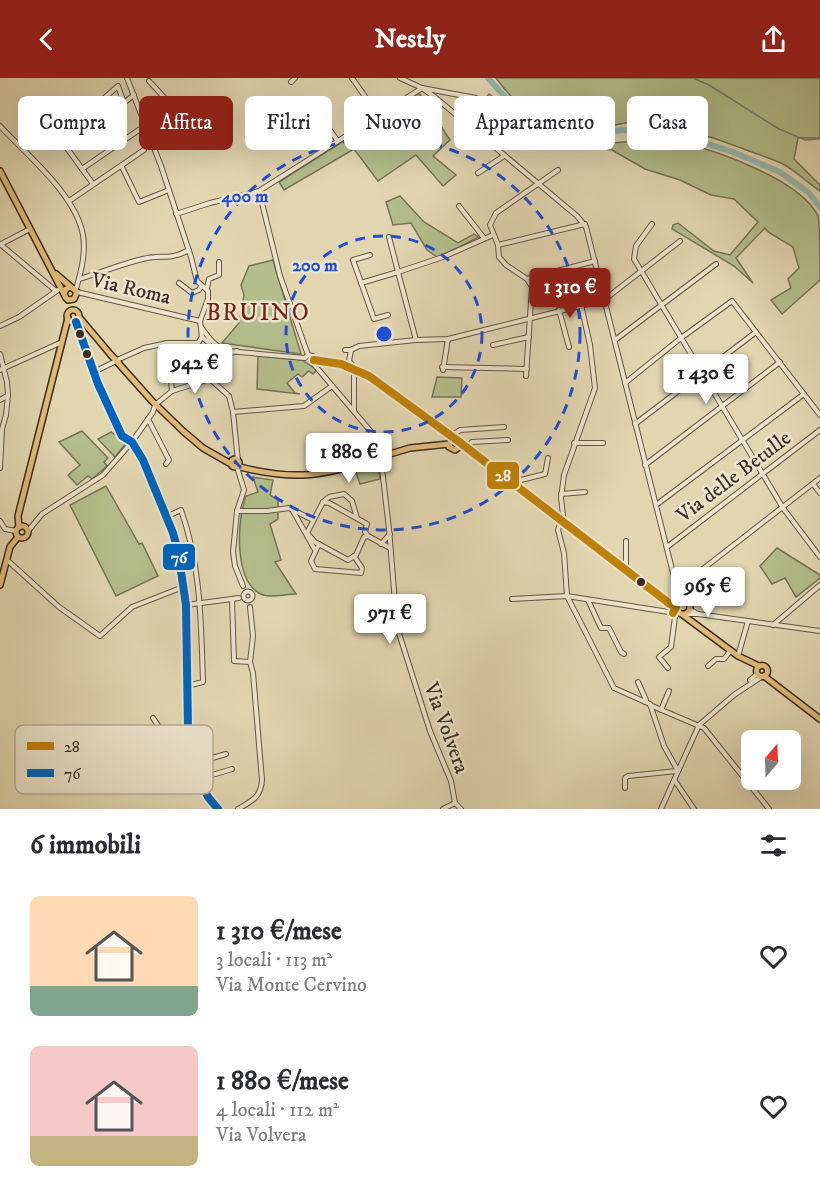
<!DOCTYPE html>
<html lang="it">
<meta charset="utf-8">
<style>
:root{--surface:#fff;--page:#f2f2f3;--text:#2b2b33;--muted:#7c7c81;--accent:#8f2418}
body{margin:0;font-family:"IM FELL DW Pica",serif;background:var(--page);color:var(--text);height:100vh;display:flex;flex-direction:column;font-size:22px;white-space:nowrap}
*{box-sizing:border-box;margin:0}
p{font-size:20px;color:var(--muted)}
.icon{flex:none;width:33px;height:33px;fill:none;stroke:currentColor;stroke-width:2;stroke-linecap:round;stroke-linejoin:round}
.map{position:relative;height:731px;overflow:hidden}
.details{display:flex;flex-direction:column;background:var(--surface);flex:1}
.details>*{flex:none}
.hud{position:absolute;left:18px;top:18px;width:784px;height:54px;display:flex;gap:12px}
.needle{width:39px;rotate:19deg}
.buttons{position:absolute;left:741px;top:652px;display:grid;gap:12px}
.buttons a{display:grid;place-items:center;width:60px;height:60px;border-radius:9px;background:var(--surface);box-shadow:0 6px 24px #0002;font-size:30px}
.price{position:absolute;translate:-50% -51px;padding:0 14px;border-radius:6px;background:#fff;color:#222;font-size:20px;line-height:39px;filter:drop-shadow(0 2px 3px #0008)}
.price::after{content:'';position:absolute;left:50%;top:36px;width:18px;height:14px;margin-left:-9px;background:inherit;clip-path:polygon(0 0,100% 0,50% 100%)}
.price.current{background:var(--accent);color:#fff}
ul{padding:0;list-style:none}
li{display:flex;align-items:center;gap:18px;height:150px;padding:0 30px}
li span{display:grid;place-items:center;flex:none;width:168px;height:120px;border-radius:9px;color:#555}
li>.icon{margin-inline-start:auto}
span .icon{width:72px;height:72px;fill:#fffc;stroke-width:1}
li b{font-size:26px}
h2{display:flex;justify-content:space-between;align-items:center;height:72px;padding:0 30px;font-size:26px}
.pill{padding:0 21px;border-radius:9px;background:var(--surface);box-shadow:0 6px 24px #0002;font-size:21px;line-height:54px}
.pill.current{background:var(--accent);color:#fff}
header{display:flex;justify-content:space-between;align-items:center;height:78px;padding:0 30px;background:var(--accent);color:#fff;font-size:27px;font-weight:700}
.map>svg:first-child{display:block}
.green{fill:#b3be8c;stroke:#767458;stroke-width:1.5}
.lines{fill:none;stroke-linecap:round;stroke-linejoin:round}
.stream{stroke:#718077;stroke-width:1.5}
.river{stroke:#95b9af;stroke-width:6}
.minor-casing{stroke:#645646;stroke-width:6}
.major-casing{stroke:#3a2b23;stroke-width:8}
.minor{stroke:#ece4cc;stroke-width:4}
.major{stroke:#e1bb78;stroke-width:5}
.bus-1-casing{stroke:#ece4cc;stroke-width:12}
.bus-2-casing{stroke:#ece4cc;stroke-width:12}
.bus-1{stroke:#be810a;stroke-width:8}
.bus-2{stroke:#0065bd;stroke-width:8}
.ring{fill:none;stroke:#1d4ed8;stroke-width:3;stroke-dasharray:10 8}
.bus-dot{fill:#3a2b23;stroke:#ece4cc;stroke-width:2}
.labels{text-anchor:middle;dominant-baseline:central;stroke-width:5;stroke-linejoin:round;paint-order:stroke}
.street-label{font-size:21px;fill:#3a2b23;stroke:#ece4cc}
.quarter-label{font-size:24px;letter-spacing:1.5px;fill:#7a1f14;stroke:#ece4cc}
.key{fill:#ece4cc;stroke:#b7ac99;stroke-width:1.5}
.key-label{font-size:16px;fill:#3a2b23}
.centre{fill:#1d4ed8;stroke:#ece4cc;stroke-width:3}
.ring-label{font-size:18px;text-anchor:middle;font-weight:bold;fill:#1d4ed8;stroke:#ece4cc;stroke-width:5;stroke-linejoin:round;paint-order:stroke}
.line-badge{stroke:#ece4cc;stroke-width:2}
.badge-label{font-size:16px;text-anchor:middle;font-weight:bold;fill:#fff}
</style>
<header><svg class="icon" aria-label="back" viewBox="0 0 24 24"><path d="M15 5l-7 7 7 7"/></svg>Nestly<svg class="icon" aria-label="share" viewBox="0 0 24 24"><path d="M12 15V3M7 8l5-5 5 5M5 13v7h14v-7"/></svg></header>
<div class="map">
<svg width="820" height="731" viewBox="0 0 820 731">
<rect width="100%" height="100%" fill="#e2d6b1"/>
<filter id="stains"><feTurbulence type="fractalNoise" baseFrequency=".00333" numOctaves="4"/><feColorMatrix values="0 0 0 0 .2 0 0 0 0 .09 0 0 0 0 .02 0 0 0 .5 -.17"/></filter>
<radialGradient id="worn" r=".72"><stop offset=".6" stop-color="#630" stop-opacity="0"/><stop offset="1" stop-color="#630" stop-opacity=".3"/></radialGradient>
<g class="green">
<path d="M496 0H820V60H798L794 81 820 107V113C808 105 796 93 783 86 773 81 760 77 749 73 717 61 687 50 653 44 636 41 616 47 599 51 552 59 523 36 496 0Z"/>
<polygon points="419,15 450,62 433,78 456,97 443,108 416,77 378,103 354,71 284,112 279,104"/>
<path d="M489 16C510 30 529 56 556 63 586 70 621 63 652 62 662 62 674 62 684 65 721 74 801 103 818 138 820 147 820 189 820 202L782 236 771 222 791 210 788 201 799 190 793 169 768 154 765 150 736 180 753 205 734 188 672 151 673 147 678 145 714 173 730 177 758 144 734 121 711 117 680 102 645 91 612 72 553 67 532 58 523 59 482 25Z"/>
<polygon points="400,118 424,144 458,165 474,156 479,159 445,176 437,179 427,172 411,145 393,147 386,124"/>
<polygon points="273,182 301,276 222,265 239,245 244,217 241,207 249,188"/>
<polygon points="258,278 302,282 317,292 313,296 309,293 302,299 298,296 287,305 295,315 300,316 257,311"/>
<polygon points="437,299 462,300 461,319 432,319"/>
<polygon points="82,353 108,380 104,384 107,388 92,401 88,398 77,407 68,397 80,387 59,364"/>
<polygon points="111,354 127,364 115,379 98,361"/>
<polygon points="375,384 378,385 380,401 360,406 355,391"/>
<path d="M253 399 273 402 270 417 278 422V441L270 446 281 482 275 484 296 516C287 516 271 520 263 517 233 506 237 441 246 418L258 414Z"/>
<polygon points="106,408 139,466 142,465 158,498 116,518 70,427"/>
<polygon points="777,470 820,497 820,500 796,519 785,500 772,506 760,488"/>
</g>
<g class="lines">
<polyline class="stream" points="693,0 709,7 779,51 805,62 820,61"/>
<polyline class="river" points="488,0 516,31 536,48 560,56 593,57 621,52 678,56 733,74 780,94 808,114 820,129"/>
<g class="minor-casing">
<g id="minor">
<polyline points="127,0 161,88 191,179 197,203 208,213 208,221 200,243 202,259 208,264 216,279 237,273"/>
<polyline points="352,0 378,37"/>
<polyline points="400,0 422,10 436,20 577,138 586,149 677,511 677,523"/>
<polyline points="149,3 174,30 152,62"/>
<polyline points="291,4 295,0"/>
<polyline points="101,23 118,8 124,25"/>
<polyline points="312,27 337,62"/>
<polyline points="108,37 134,17"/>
<path d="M0 48C27 77 76 117 83 157 86 175 81 194 76 211"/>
<polyline points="64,66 93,106"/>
<polyline points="122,89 139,124 169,112"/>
<polyline points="82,91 146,47"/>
<polyline points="478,95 504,78"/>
<polyline points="259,113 280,198 308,277"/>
<polyline points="69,123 144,72"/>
<polyline points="459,128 484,160"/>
<polyline points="176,136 210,125 259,113 422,10 476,20 492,33"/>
<polyline points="652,146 636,168 634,181 783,430 820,479"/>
<polyline points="0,166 56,213"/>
<polyline points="1,166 30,151"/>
<polyline points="498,167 585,146"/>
<polyline points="370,177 353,182 374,241 388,237"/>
<path d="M79 201C100 195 121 186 143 181 163 176 169 183 189 172"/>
<polyline points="527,201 595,183"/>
<polyline points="179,205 192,215 199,212 201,208"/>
<polyline points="361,205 398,194 389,159"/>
<polyline points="207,210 209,201 219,197 219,184"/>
<polyline points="77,214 200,243"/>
<polyline points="581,227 590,267 595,310 564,397 561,420 563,437 558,452 564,475 567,518 614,610 650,626 664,668 678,693"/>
<polyline points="559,232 569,269"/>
<polyline points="76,244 98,306 122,358 132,364 143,382 173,455 178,473 186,527 188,650 199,701 208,719 218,731"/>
<polyline points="0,248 19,239 58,212"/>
<path d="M201 249C209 260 214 268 227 273L305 280 308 277 313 278"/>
<polyline points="416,262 398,194 443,179 493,157"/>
<polyline points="615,262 716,186"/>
<polyline points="493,267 529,259"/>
<polyline points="345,272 351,272 359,268 416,262 448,261 604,222 680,163"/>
<polyline points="351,272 349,283 354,289 354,332"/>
<polyline points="0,276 7,304 8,317 6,337 2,351 0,390"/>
<polyline points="117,282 144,270 167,265"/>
<polyline points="314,282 332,283 360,292 455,361"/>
<polyline points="312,284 373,356 378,366 380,376"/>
<polyline points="442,289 527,291"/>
<polyline points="0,292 62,264"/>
<polyline points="443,292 448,261"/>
<polyline points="94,294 116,283"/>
<polyline points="526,298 532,209 527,201 506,187 499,179 498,167 490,147 496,135 558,92"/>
<polyline points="210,301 229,318 233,334 238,383"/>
<polyline points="210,301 216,279"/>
<polyline points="625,305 681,260 732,223 820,337"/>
<polyline points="172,313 167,265 198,265 202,259"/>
<polyline points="0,322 7,318"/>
<polyline points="233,334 304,328 332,308"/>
<polyline points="148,341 169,382 166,386"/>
<polyline points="635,346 756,254"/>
<polyline points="451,358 460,352 504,349"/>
<polyline points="574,365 603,365"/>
<polyline points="467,370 472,364 508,362"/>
<polyline points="381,382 389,451 397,549 430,653 451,703 455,725 461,731"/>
<polyline points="645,387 780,284"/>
<polyline points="237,389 244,412 237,433 233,474 235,488 243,508"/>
<polyline points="813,406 820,415"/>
<polyline points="516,409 521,402 545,396 548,380"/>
<polyline points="561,416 585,414"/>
<polyline points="323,424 329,419 344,416 352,423 357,440"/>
<polyline points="656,427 804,316"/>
<polyline points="237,433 267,433 289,430 313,442"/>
<polyline points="293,433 315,472"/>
<path d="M168 438 181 432C201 488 201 545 203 604L187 608"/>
<polyline points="0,443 5,451 16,453"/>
<polyline points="28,453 42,436 103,397 132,364 153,334 155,327 172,313 210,301"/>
<polyline points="368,458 364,459 356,477 348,482 315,464 307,455 323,424 329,425 367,446 365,454 368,458 390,470"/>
<polyline points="626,463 626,492"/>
<polyline points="319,466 311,483 315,491 361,495 362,490 354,478"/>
<polyline points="381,466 390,456"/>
<polyline points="667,469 820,352"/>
<polyline points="7,482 59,529 100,558 132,529 183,509"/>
<polyline points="677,511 820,400"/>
<polyline points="677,511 685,523"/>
<circle cx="248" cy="518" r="4.5"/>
<polyline points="512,521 567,518 675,535 679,534"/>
<polyline points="588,522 601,550 609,550 621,574 624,576"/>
<polyline points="186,527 232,521"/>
<polyline points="688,536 698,536 689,531"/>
<polyline points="698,536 820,553"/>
<polyline points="773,547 820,507"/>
<polyline points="738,578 748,543"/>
<polyline points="250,584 253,558 250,529"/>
<polyline points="708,588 716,581 724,581 731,572"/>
<polyline points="668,590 659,579 671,569 675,539 673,535"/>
<polyline points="750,602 757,596"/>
<polyline points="638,604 646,622 645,624"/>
<polyline points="650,627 704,650 769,731"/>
<polyline points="661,632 669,613"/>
<polyline points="153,640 172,668"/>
<polyline points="195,685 226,676"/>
<polyline points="199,701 232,691"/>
<polyline points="173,702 171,679 172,668 180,662 190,658"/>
<polyline points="675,703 694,731"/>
<polyline points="625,710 625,700 628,698 677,693"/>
<path d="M238 731C252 723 261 719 262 702L253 595 250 584 234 583 232 521 239 520"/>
<polyline points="443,731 455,725"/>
<polyline points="661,731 699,647 734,617 761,599"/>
</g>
</g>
<g class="major-casing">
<g id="major">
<polyline points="0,93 66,220 68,222 74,221 77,214 71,209 66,211 64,216"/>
<polyline points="56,196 71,209"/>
<circle cx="73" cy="238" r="6"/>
<polyline points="79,239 111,277"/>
<polyline points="119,285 111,277 152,323 183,353 203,370 231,386"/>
<polyline points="460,366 459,369 455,372 449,369 451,362 458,363 670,526 676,529"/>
<polyline points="383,378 381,382 377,380 380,376 383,378 410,370 449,366"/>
<circle cx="235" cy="385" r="4"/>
<path d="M236 388C293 403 323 399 377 380"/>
<circle cx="22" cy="454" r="6"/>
<polyline points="19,449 18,438 68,240"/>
<polyline points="0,507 10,469 18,459"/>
<circle cx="683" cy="529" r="7"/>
<polyline points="683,537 738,578 759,588"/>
<circle cx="762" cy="593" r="5.5"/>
<polyline points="764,598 820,641"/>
</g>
</g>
<use href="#minor" class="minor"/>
<use href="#major" class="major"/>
<g class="bus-1-casing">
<polyline id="bus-1" points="314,282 341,286 369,298 458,363 670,526 676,529 673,535"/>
</g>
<g class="bus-2-casing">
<polyline id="bus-2" points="76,244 98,306 122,358 132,364 143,382 173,455 178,473 186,527 188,650 199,701 208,719 218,731"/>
</g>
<use href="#bus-1" class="bus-1"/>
<use href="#bus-2" class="bus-2"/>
</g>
<g class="ring">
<circle cx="384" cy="256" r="98"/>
<circle cx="384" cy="256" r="196"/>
</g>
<g class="bus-dot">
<circle cx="80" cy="256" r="5"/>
<circle cx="87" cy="276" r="5"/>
<circle cx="641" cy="504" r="5"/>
</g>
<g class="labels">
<g class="street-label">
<text transform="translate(131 211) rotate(13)">Via Roma</text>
<text transform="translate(734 399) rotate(-37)">Via delle Betulle</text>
<text transform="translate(446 650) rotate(70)">Via Volvera</text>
</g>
<g class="quarter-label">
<text x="258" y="235">BRUINO</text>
</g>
</g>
<rect x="15" y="647" width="198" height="69" rx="9" class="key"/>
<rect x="27" y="664" width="27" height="8" fill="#be810a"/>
<rect x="27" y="691" width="27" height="8" fill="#0065bd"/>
<g class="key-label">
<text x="64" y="674">28</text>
<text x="64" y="701">76</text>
</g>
<circle cx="384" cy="256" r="9" class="centre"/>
<g class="ring-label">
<text x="245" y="124">400 m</text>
<text x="315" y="193">200 m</text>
</g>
<g class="line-badge">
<rect x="486" y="383" width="34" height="29" rx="6" fill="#be810a"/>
<rect x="162" y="465" width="34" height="28" rx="6" fill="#0065bd"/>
</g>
<g class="badge-label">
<text x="503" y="403">28</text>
<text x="179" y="485">76</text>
</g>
<rect width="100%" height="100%" filter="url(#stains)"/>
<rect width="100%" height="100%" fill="url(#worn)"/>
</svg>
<div class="buttons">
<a><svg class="needle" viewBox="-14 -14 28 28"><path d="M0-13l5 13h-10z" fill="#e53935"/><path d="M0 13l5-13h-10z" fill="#7c7c81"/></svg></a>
</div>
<b class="price current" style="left:570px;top:241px">1 310 €</b>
<b class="price" style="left:195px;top:317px">942 €</b>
<b class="price" style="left:706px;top:327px">1 430 €</b>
<b class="price" style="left:349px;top:406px">1 880 €</b>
<b class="price" style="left:708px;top:540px">965 €</b>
<b class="price" style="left:390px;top:567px">971 €</b>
<div class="hud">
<a class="pill">Compra</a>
<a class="pill current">Affitta</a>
<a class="pill">Filtri</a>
<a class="pill">Nuovo</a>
<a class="pill">Appartamento</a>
<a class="pill">Casa</a>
</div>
</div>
<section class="details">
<h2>6 immobili<svg class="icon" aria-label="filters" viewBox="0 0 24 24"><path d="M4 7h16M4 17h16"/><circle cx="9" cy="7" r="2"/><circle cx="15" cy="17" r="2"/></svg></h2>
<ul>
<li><span style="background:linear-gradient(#ffd9b3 75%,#7fa58c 0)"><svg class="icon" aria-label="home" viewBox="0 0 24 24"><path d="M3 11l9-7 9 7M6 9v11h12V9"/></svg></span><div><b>1 310 €/mese</b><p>3 locali · 113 m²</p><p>Via Monte Cervino</p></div><svg class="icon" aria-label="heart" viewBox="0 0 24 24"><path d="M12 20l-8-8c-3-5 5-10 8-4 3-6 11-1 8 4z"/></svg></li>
<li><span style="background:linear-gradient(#f6c9c9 75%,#c2b280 0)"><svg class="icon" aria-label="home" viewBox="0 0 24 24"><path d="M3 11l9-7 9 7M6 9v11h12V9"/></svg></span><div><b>1 880 €/mese</b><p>4 locali · 112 m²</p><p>Via Volvera</p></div><svg class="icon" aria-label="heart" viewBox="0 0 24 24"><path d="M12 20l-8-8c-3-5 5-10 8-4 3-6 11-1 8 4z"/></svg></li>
</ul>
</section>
